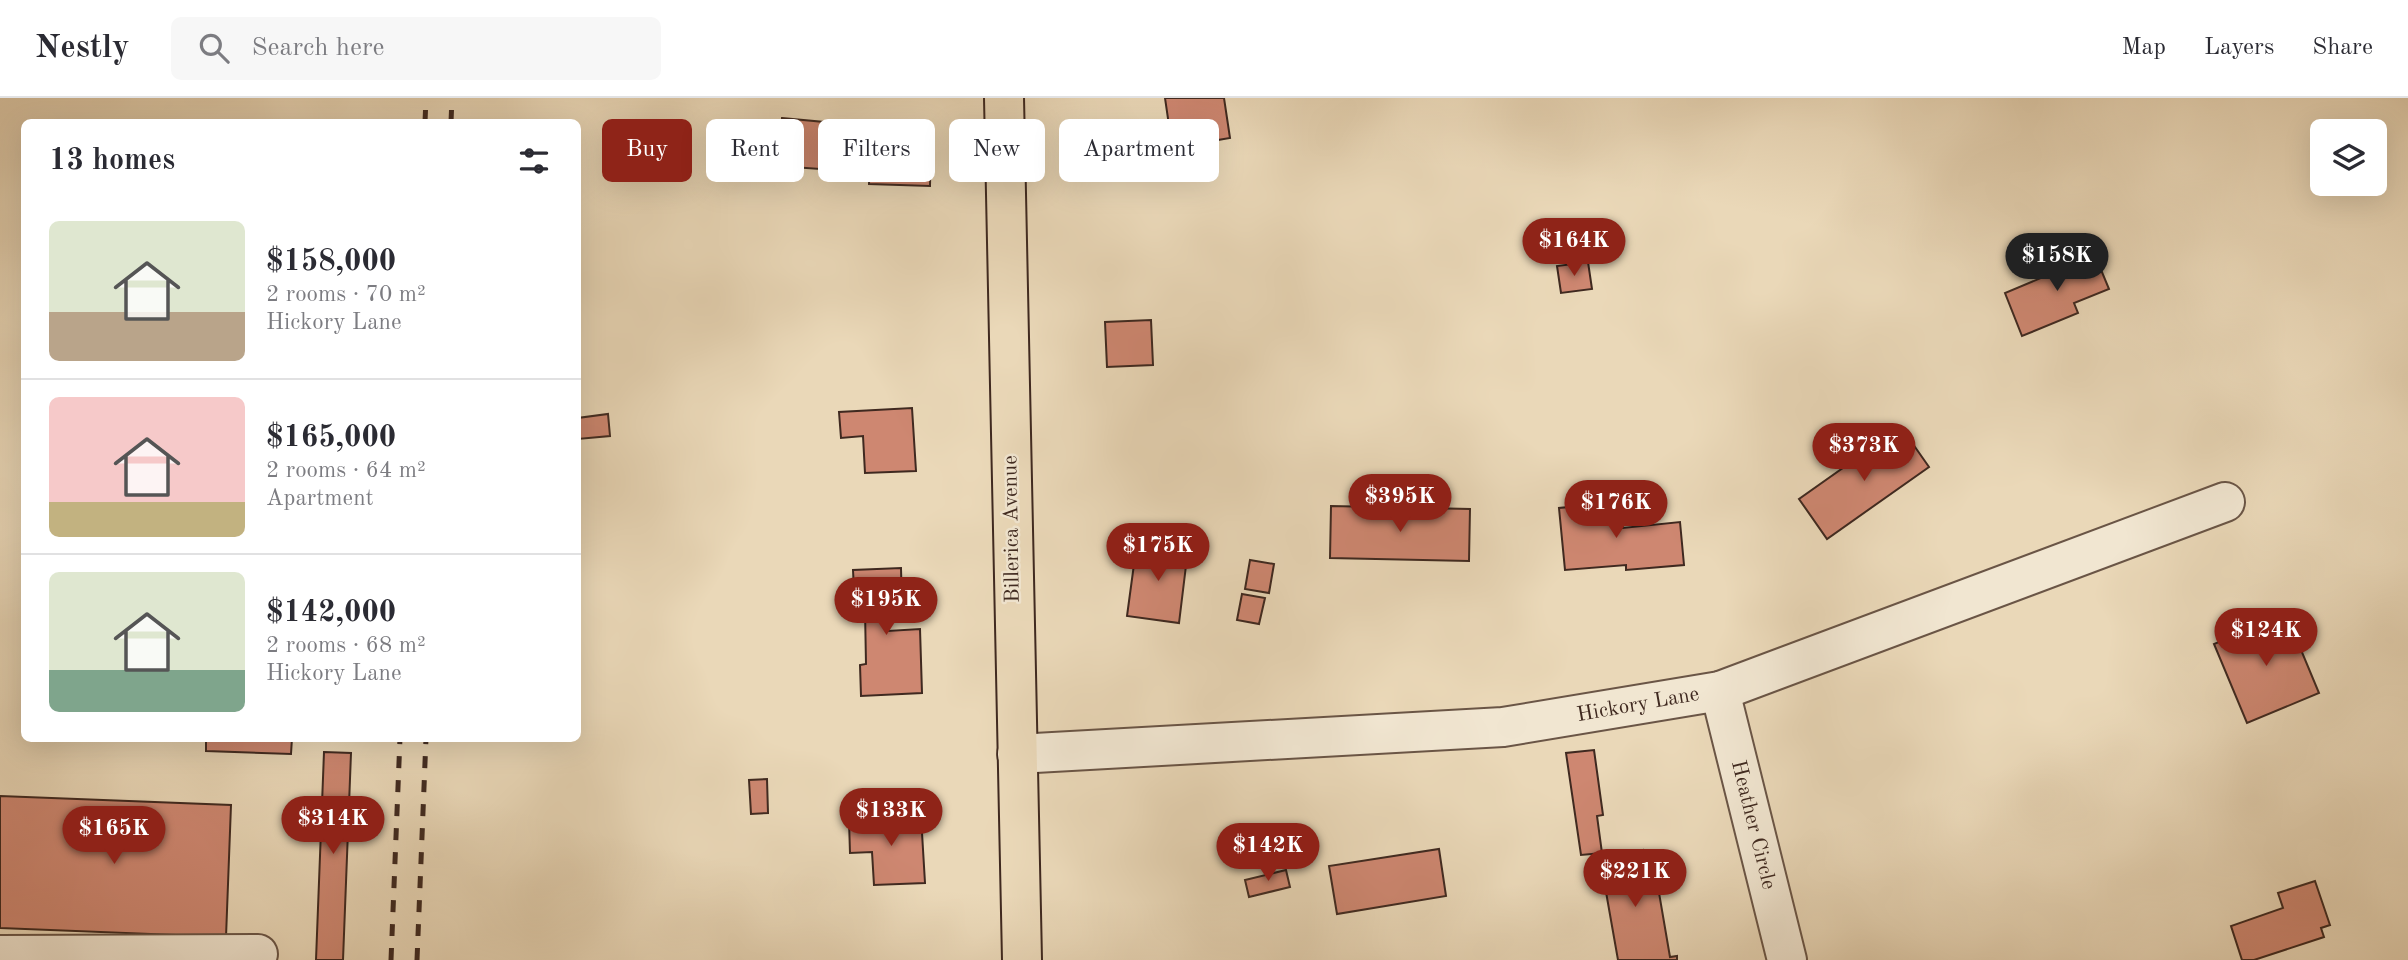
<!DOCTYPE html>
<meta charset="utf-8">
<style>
:root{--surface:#fff;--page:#f7f7f7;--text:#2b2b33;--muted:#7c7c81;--line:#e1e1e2;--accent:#8f2418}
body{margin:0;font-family:"Old Standard TT",serif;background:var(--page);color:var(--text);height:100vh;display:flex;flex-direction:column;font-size:26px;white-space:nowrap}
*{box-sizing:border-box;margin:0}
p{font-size:23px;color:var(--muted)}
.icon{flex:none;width:38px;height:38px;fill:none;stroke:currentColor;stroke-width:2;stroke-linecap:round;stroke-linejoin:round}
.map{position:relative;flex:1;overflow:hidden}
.details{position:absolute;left:21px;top:21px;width:560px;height:623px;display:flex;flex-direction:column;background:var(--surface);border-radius:10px;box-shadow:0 7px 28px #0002}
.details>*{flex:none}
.hud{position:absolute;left:602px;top:21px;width:665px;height:63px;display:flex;gap:14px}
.buttons{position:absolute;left:2310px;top:21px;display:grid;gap:14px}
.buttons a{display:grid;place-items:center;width:77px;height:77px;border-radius:10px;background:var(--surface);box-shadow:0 7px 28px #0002;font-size:35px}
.price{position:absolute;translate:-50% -60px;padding:0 16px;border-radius:24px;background:var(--accent);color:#fff;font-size:23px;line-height:46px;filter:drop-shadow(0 2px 4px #0008)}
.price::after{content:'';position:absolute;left:50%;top:42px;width:21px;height:16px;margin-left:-10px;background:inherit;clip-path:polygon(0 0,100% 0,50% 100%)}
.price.active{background:#222;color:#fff}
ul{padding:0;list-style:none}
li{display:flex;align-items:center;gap:21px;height:175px;padding:0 28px}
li+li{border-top:2px solid var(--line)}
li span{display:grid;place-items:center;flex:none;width:196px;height:140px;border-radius:10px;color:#555}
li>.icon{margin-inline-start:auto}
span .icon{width:84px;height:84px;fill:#fffc;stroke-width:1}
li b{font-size:30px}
h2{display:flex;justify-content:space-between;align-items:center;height:84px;padding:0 28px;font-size:30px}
.pill{padding:0 24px;border-radius:10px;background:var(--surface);box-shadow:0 7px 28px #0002;font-size:24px;line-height:63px}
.pill.active{background:var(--accent);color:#fff}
header{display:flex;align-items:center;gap:42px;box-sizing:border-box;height:98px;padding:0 35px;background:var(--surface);border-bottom:2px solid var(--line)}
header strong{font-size:33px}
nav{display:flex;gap:38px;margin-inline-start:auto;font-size:24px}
.search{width:490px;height:63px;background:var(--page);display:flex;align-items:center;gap:18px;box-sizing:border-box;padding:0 24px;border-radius:10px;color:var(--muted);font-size:26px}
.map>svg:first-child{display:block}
.building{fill:#ce8771;stroke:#3f2920;stroke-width:2}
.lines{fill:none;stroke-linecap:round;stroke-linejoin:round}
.minor-casing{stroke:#6a5546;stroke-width:42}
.major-casing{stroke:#3f2920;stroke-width:42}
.minor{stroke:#f1e6d1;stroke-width:38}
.major{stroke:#ead8b8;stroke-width:38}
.rail{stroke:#3f2920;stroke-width:5;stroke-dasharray:12 12;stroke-linecap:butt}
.labels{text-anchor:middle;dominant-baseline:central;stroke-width:5;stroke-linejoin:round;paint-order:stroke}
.street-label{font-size:21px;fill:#3f2920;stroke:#f1e6d1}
</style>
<header>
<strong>Nestly</strong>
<div class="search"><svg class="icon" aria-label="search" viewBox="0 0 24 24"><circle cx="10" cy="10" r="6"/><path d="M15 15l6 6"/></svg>Search here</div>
<nav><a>Map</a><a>Layers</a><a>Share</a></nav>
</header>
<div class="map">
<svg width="2408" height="862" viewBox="0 0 2408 862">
<rect width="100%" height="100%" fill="#ead8b8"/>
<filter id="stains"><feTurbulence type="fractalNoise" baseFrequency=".00286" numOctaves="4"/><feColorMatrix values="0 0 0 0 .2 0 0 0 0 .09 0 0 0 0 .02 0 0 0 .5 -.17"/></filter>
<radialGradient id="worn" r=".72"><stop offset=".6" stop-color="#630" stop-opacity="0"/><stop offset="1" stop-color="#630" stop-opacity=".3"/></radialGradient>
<g class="building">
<polygon points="1165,0 1224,0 1230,40 1212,43 1211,35 1171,41"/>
<polygon points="782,20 824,24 820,71 778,68"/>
<polygon points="871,37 931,39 930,88 869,86"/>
<polygon points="2092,150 2109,191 2074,205 2078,215 2022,238 2005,195 2060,172 2056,164"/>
<polygon points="1588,164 1592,191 1561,195 1557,168"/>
<polygon points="1151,222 1153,267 1107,269 1105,224"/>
<polygon points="912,310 916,373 865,375 863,338 841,340 839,314"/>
<polygon points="608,316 610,338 578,341 578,320"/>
<polygon points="1901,329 1929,369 1827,441 1799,401"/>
<polygon points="1621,404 1623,430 1680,424 1684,467 1626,472 1626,467 1565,472 1559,410"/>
<polygon points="1331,408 1470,411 1469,463 1330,460"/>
<polygon points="1137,444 1188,451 1179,525 1127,518"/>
<polygon points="1250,462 1274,466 1269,495 1245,491"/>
<polygon points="901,470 902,510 887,510 888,533 920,531 922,595 861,598 860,567 866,566 865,512 855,513 853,472"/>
<polygon points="1242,496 1265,500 1259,526 1237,522"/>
<polygon points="2286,516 2319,595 2247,625 2214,546"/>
<polygon points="206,640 292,640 291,656 206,653"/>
<polygon points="1594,652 1603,717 1597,718 1602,755 1581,757 1566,655"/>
<polygon points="324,654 351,655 343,862 316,862"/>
<polygon points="767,681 768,715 751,716 749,682"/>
<polygon points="0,698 231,707 226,839 0,830"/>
<polygon points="921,718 925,785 874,787 872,754 850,755 849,722"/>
<polygon points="1439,751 1446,798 1337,816 1329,768"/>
<polygon points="1643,752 1648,784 1657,783 1670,859 1677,858 1677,862 1618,862 1600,760"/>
<polygon points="1286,772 1290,789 1249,799 1245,782"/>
<polygon points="2315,783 2330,827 2321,830 2324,839 2254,862 2242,862 2231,828 2283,810 2278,795"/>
</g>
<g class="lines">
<g class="minor-casing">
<g id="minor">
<polyline points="1720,593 1787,862"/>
<polyline points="1017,656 1503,629 1720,593 2225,404"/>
<polyline points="0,857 258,856"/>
</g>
</g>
<g class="major-casing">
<polyline id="major" points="1004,0 1022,862"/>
</g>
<use href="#minor" class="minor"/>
<use href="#major" class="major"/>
<g class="rail">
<polyline points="425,24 426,0"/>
<polyline points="451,24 452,0"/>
<polyline points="391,862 400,640"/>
<polyline points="417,862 426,640"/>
</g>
</g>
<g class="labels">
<g class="street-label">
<text transform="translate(1012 431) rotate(-91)">Billerica Avenue</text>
<text transform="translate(1638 607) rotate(-10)">Hickory Lane</text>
<text transform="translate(1753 727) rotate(76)">Heather Circle</text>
</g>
</g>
<rect width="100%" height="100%" filter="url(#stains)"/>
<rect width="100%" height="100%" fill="url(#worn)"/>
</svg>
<div class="buttons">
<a><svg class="icon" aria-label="layers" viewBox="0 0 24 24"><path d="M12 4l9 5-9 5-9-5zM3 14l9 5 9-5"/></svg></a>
</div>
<b class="price" style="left:1574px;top:180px">$164K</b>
<b class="price active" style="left:2057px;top:195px">$158K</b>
<b class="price" style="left:1864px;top:385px">$373K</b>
<b class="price" style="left:1400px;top:436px">$395K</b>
<b class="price" style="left:1616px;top:442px">$176K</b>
<b class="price" style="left:1158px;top:485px">$175K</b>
<b class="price" style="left:886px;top:539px">$195K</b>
<b class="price" style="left:2266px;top:570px">$124K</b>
<b class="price" style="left:891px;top:750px">$133K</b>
<b class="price" style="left:333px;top:758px">$314K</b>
<b class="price" style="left:114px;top:768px">$165K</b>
<b class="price" style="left:1268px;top:785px">$142K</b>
<b class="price" style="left:1635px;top:811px">$221K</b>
<div class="hud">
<a class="pill active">Buy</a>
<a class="pill">Rent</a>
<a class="pill">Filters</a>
<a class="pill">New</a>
<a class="pill">Apartment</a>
</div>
<section class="details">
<h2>13 homes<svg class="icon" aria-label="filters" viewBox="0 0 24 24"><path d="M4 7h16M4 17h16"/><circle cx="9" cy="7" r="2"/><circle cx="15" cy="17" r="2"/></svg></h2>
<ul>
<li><span style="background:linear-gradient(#dfe7d0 65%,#b9a48a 0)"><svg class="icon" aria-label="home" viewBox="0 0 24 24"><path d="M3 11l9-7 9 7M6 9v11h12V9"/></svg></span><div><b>$158,000</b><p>2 rooms · 70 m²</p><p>Hickory Lane</p></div></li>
<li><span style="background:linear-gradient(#f6c9c9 75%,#c2b280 0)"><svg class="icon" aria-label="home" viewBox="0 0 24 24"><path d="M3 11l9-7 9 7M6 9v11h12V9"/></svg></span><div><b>$165,000</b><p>2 rooms · 64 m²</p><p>Apartment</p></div></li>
<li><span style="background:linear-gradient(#dfe7d0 70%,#7fa58c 0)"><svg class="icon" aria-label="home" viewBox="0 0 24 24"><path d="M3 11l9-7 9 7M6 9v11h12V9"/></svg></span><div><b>$142,000</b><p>2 rooms · 68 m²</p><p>Hickory Lane</p></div></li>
</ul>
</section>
</div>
